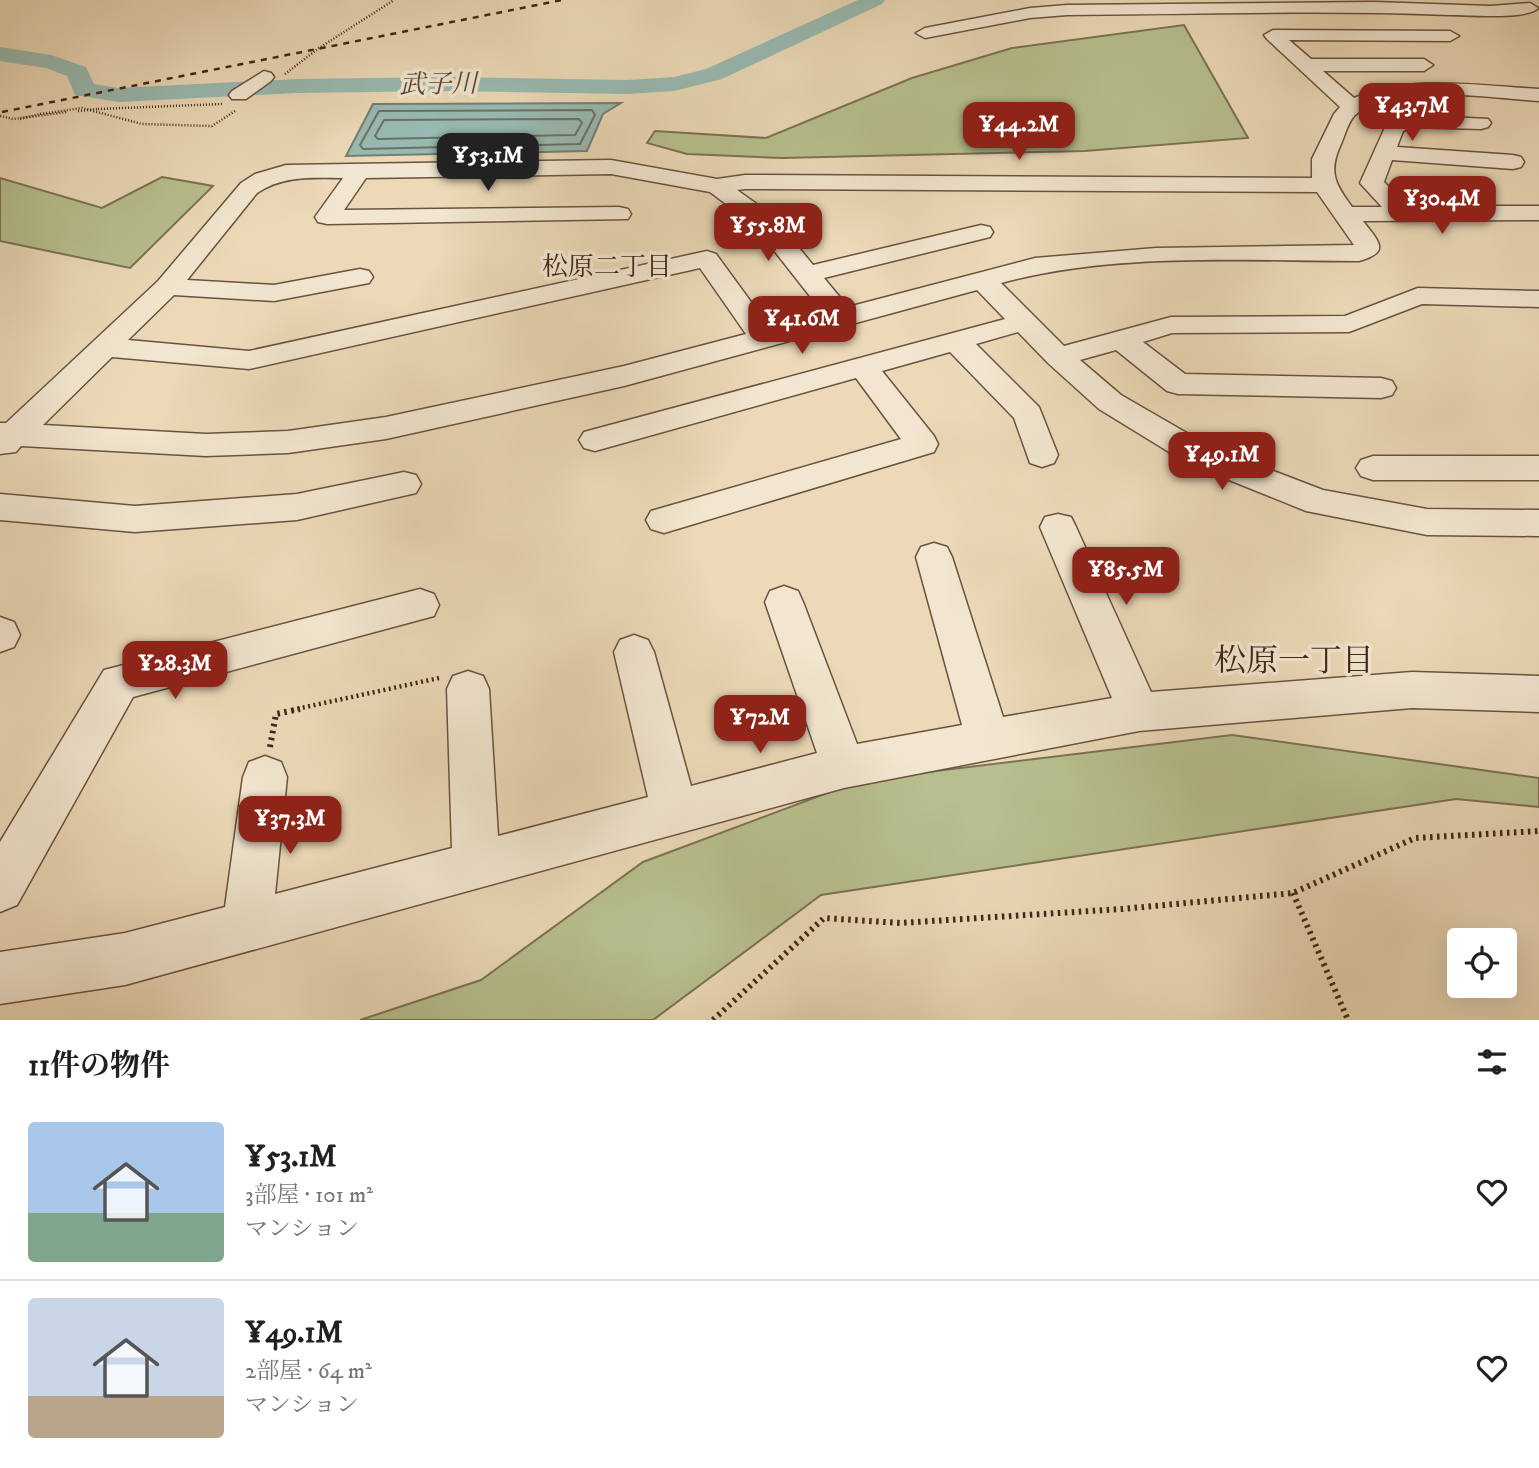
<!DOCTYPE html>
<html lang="ja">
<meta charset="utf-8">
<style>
:root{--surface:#fff;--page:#f2f2f2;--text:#202124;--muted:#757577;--line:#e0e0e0;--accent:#8f2418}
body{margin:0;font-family:"IM FELL DW Pica","Noto Serif JP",serif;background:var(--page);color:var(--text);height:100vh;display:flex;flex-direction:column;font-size:26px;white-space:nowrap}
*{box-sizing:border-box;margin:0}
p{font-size:23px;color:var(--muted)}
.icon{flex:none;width:38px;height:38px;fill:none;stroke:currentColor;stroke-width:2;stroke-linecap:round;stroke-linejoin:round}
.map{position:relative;height:1020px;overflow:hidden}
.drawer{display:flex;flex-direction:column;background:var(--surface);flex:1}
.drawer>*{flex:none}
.fabs{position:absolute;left:1447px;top:928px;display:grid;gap:14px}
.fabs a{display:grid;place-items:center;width:70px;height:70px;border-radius:7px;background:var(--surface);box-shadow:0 7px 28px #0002;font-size:35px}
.price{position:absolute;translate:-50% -60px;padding:0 16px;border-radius:14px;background:var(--accent);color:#fff;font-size:23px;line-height:46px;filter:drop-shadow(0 2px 4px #0008)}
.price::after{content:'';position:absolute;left:50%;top:42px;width:21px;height:16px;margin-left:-10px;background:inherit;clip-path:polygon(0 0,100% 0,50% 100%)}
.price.current{background:#222;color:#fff}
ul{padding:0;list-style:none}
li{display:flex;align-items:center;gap:21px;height:175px;padding:0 28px}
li+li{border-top:2px solid var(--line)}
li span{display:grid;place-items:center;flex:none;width:196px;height:140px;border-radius:7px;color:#555}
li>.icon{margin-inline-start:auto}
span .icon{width:84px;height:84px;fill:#fffc;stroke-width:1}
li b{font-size:30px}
h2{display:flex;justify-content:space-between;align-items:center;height:84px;padding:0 28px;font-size:30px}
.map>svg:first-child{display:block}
.green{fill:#b7bf8e;stroke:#7c7254;stroke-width:2}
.water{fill:#98bab2;stroke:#757e75;stroke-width:2}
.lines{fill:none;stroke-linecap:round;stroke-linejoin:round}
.shore{stroke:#6c7066;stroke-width:2}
.river{fill:#98bab2;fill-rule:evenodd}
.minor-casing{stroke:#6b5240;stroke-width:3}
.path-far2{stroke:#402519;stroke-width:2.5;stroke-dasharray:1 2;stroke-linecap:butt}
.path-far1{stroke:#402519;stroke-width:4.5;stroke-dasharray:2 3.5;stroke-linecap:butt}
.path{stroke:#402519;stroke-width:6;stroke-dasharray:2.5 4.5;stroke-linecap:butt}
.minor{fill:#f2e6d0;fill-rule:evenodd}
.rail{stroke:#402519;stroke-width:2.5;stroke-dasharray:6 6;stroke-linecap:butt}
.path-bridge{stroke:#402519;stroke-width:2.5;stroke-dasharray:1 2;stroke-linecap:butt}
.labels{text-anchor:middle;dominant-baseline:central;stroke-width:7;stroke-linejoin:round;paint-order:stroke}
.far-water-label{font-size:26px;font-style:italic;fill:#564a3f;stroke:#f2e6d0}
.far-neighbourhood-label{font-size:26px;fill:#402519;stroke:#f2e6d0}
.neighbourhood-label{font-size:32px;fill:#402519;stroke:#f2e6d0}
</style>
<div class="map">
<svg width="1539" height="1020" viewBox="0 0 1539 1020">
<rect width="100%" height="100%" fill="#ebd9b7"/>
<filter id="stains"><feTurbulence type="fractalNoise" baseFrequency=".00286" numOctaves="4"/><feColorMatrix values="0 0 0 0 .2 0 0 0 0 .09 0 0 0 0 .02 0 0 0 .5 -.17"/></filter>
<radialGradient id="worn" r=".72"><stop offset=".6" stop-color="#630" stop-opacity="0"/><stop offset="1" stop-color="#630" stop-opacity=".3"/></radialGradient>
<g class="green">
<polygon points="1184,25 1248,138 1085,151 782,158 687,154 647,143 655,131 766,138 912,78 1012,48"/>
<polygon points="162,177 213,186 130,268 0,241 0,178 102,208"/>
<polygon points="1232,735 1539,778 1539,807 1456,799 821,895 653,1020 360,1020 481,980 643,862 862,780"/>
</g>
<polygon class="water" points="621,103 603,114 587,151 346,156 373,104"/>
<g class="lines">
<g class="shore">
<polygon points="592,110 595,115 580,144 363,149 360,145 379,111"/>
<polygon points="579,119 582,123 575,135 378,139 375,136 384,120"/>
</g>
<polygon class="river" points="858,0 885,0 882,4 722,79 674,91 627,94 451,91 297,93 119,102 75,95 67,76 46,68 0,61 0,47 51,55 86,67 94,84 119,88 297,79 451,77 627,80 674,77 706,69"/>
<g class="minor-casing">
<g id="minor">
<path d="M1374 2 1491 6 1530 3 1538 8C1527 20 1468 15 1450 15 1322 10 1195 14 1067 15L1030 18 925 38 916 33 925 28 1030 8 1067 5Z"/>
<path d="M1273 30 1450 31 1459 36 1450 41 1289 40 1311 59H1424L1433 65 1424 71H1323L1354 98C1411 74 1479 86 1539 89V101C1490 98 1394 82 1355 115 1348 122 1345 135 1341 144 1328 172 1335 184 1352 207H1382L1360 183 1387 123 1411 115 1488 119 1491 123 1488 127 1481 129 1413 127 1403 131 1397 147 1513 155 1521 157 1524 162 1521 167 1513 169 1392 160 1384 182 1408 206H1539V220L1363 221C1378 241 1392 252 1359 261 1241 261 1116 252 1001 283L1064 346 1171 317 1345 316 1418 288 1539 291V307L1422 304 1349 332 1172 333 1143 342 1185 374 1381 378 1392 381 1396 388 1392 395 1381 398 1178 394 1167 391 1116 350 1080 360 1121 395 1211 447 1323 490 1427 509 1539 510V536L1427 535 1306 511 1187 463 1099 409 1048 363 1018 332 976 344 1039 407 1058 455 1054 463 1042 467 1030 463 1014 418 950 352 882 371 934 436 938 444 934 452 664 533 651 529 646 520 651 511 901 439 856 378 595 451 584 448 579 440 584 432 595 429 1005 319 977 290 624 386 386 439 288 453 206 456 21 446 16 452 0 454V423H6L158 281 241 183 255 174 286 165 611 160 717 179 745 175 1312 178V159L1334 114 1340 107 1267 39 1264 35ZM611 174 710 192 754 225 824 314 770 328 716 254 707 251 249 351 128 340 174 295 274 301 369 283 373 277 369 271 360 269 274 285 187 280 257 193C284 175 312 178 343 178L315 217 318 222 327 224 628 219 631 214 628 209 619 207 344 210 366 178ZM745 189 1317 192 1354 245 1156 248 1035 258 848 307 824 278 990 237 993 232 990 227 981 225 813 265 772 215 737 190ZM700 268 746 334 624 366 386 417 288 431 206 434 43 425 112 357 249 369Z"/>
<polygon points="264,71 271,73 274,77 271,81 246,99 232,99 229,95 232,91"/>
<polygon points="1373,456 1539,456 1539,480 1373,480 1361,476 1356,468 1361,460"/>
<polygon points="404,472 416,475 421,484 416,493 297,520 135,532 0,520 0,494 135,506 297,494"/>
<polygon points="1058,514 1071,517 1076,527 1151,692 1412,672 1539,676 1539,712 1412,708 1139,731 844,788 125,985 0,1004 0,952 125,933 225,907 243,777 249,762 265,756 281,762 287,777 275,894 452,848 447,689 453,676 468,671 483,676 489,689 498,836 648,797 614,652 620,640 634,635 648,640 654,652 691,786 817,753 765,602 770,591 784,586 798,591 803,602 857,744 962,725 916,557 921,547 934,543 947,547 952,557 1003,717 1112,698 1040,527 1045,517"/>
<polygon points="420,589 434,594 439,605 434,616 133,697 17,905 0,912 0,842 104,670"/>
<polygon points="0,617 14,622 20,635 14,647 0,652"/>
</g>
</g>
<g class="path-far2">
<polyline points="285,74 319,48 394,0"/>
<polyline points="98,109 222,104"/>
<polyline points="40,114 82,108 142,124 212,126 235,111"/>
<polyline points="0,116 13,119 67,112"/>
</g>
<polyline class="path-far1" points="292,710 439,678"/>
<g class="path">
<polyline points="270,747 276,714 300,709"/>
<polyline points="1293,893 1348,1020"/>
<polyline points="713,1020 824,918 900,923 1122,909 1293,893 1415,838 1539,831"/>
</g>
<use href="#minor" class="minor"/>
<polyline class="rail" points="2,112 562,0"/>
<g class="path-bridge">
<polyline points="78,111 98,109"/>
<polyline points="20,119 40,114"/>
</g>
</g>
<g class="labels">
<g class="far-water-label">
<text transform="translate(438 85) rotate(-1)">武子川</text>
</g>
<g class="far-neighbourhood-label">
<text x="607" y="267">松原二丁目</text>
</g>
<g class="neighbourhood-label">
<text x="1294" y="662">松原一丁目</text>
</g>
</g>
<rect width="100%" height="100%" filter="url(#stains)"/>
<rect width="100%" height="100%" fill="url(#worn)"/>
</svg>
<div class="fabs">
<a><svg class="icon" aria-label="locate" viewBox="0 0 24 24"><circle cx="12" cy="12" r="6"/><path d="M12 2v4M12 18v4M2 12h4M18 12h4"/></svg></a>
</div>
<b class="price" style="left:1412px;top:143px">¥43.7M</b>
<b class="price" style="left:1019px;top:162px">¥44.2M</b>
<b class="price current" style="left:488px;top:193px">¥53.1M</b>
<b class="price" style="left:1442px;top:236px">¥30.4M</b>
<b class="price" style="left:768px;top:263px">¥55.8M</b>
<b class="price" style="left:802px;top:356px">¥41.6M</b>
<b class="price" style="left:1222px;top:492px">¥49.1M</b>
<b class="price" style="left:1126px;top:607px">¥85.5M</b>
<b class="price" style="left:175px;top:701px">¥28.3M</b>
<b class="price" style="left:760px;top:755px">¥72M</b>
<b class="price" style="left:290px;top:856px">¥37.3M</b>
</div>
<section class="drawer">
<h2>11件の物件<svg class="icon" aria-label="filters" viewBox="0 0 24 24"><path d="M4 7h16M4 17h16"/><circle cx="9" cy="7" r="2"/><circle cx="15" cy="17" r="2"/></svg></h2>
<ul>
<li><span style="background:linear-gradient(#a9c7e8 65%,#7fa58c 0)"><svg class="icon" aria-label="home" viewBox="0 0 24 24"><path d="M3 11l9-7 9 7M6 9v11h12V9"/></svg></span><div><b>¥53.1M</b><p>3部屋 · 101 m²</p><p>マンション</p></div><svg class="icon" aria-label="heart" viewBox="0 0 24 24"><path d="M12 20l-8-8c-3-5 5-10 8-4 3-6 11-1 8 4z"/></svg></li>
<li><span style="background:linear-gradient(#c9d6e8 70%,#b9a48a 0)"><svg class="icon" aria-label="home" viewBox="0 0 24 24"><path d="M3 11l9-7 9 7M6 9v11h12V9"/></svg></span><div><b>¥49.1M</b><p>2部屋 · 64 m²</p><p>マンション</p></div><svg class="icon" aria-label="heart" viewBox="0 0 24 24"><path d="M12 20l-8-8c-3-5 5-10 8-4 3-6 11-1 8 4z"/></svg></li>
</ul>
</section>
